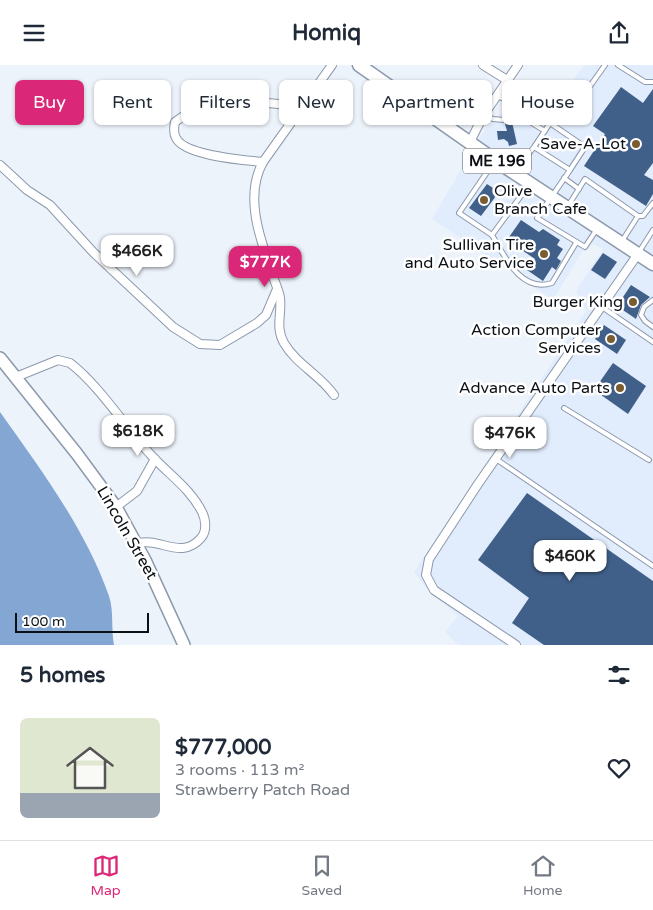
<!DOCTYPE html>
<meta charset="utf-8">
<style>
:root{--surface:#fff;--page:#f6f6f7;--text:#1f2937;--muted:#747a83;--line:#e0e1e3;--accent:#db2777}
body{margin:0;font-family:"Varela Round",sans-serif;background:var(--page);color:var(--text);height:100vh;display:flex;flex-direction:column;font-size:19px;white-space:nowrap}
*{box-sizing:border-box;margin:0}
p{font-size:16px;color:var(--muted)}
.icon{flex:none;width:28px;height:28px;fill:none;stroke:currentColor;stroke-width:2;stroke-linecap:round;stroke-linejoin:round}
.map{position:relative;height:580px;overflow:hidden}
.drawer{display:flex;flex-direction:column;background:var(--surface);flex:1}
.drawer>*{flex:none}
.top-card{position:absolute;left:15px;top:15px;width:624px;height:45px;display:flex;gap:10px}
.scale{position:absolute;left:15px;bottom:12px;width:134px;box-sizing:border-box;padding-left:5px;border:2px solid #0b1016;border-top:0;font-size:14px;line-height:18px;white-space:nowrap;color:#0b1016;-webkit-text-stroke:4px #fff;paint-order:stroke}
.price{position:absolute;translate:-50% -42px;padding:0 11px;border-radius:10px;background:#fff;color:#222;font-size:16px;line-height:32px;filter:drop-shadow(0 1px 2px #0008)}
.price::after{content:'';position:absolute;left:50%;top:30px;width:15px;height:11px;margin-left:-8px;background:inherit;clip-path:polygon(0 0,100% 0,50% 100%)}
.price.on{background:var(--accent);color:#fff}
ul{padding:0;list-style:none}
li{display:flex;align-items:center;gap:15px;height:125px;padding:0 20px}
li span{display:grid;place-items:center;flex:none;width:140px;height:100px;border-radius:8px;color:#555}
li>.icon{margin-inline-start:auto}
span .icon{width:60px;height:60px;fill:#fffc;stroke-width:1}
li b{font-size:21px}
h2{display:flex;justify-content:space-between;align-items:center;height:60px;padding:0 20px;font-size:21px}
.chip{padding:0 18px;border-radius:8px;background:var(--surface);box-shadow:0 1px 4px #0004;font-size:18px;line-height:45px}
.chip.on{background:var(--accent);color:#fff}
header{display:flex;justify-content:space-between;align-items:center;height:65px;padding:0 20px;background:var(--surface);font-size:22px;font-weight:700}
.tabs{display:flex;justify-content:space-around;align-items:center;height:70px;border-top:1px solid var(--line);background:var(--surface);font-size:14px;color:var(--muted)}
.tabs a{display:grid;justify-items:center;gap:2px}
.tabs .on{color:var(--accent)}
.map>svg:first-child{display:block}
.built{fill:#e1ecfc}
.water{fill:#84a6d3}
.building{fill:#416089}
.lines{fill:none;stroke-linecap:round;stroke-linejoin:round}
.service-casing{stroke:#8c99ac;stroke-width:6}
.minor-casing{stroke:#8c99ac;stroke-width:10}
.secondary-casing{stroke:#8c99ac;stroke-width:14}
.trunk-casing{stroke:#8c99ac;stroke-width:15}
.service{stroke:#fff;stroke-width:4}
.minor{stroke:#fff;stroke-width:8}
.secondary{stroke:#fff;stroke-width:11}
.trunk{stroke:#fff;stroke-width:12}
.poi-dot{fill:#795c30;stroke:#fff;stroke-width:2}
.labels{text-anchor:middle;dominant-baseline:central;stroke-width:5;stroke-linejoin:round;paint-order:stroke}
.shield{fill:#fff;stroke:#54585c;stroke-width:1}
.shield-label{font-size:15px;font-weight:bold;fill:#0b1016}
.poi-label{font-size:16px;fill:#0b1016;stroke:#fff;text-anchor:end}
.street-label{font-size:16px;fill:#0b1016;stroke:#fff}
</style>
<header><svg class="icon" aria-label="menu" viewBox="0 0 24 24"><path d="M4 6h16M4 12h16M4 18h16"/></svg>Homiq<svg class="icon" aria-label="share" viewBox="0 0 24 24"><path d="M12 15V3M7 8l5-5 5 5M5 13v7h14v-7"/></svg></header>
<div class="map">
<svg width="653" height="580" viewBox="0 0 653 580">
<rect width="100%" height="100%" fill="#edf3fb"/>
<polygon class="built" points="584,0 653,0 653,580 458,580 445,567 458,551 426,523 414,507 586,246 576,226 603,184 588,177 553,235 432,154 481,70 510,39 543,58"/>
<path class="water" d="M0 347C41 405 85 463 109 531 114 546 111 564 114 580H0Z"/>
<g class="building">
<polygon points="621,22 643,38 653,24 653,98 644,110 653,115 653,129 646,141 584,101 605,69 593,61"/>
<polygon points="508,55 512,57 517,79 509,81 508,77 504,74 498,75 497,66 507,66 505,59"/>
<polygon points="487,119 499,127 481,151 469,143"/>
<polygon points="521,155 539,167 543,164 560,175 557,180 563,184 557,193 561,196 556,205 552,202 543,216 527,205 535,194 507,175"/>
<polygon points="603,188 617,197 605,214 591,205"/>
<polygon points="631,220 650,232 641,240 636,254 617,241"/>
<polygon points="604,260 626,275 617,289 595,274"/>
<polygon points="613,298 646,321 628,349 594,325"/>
<polygon points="527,428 653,516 653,580 544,580 512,558 529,533 478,495"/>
</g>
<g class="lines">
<g class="service-casing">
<g id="service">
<polyline points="618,0 645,17 653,17"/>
<polyline points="497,31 516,39 522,52"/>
<polyline points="578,38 605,0"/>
<polyline points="485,50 493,54 504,55"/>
<polyline points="511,53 522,52 545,66"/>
<polyline points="494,97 459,148 492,170 529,120"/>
<polyline points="516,105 534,82 570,105 585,82 550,58 534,82"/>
<polyline points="570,105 537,153 585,182 597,164"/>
<polyline points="564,113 579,124"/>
<polyline points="568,141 585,114 638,151 622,176"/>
<polyline points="638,151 643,151 653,138"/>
<path d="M492 170C505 192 521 228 552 218L576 178"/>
<polyline points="639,187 653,165"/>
<polyline points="653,235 644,242 641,250 645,256 653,262"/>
<polyline points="602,242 653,277"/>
<polyline points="564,343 649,395"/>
<polyline points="496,394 653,501"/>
</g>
</g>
<g class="minor-casing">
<g id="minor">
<polyline points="483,0 507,15"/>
<path d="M302 42C261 36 210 29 175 57 174 62 173 68 176 73 185 91 244 95 263 97L332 0"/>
<polyline points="470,77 483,51 518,0"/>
<path d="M263 97C244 131 260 174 272 208 274 216 279 225 280 233 282 250 275 262 284 278 296 299 320 310 334 330"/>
<polyline points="0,100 27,125 50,140 93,187 173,262 200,279 220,280 257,258 266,250 277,224"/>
<path d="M16 312 58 295 70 298C99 320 126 363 151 390 169 410 190 423 202 447 206 455 207 466 201 473 181 496 159 471 136 479"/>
<polyline points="116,442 137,426 155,394"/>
<polyline points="516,580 434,525 426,510 429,494 478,419 638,189"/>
</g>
</g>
<g class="secondary-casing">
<polyline id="secondary" points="0,293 77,389 116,442 145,495 184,580"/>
</g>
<g class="trunk-casing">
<polyline id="trunk" points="359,0 496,96 653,199"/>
</g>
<use href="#service" class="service"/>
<use href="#minor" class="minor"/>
<use href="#secondary" class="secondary"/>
<use href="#trunk" class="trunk"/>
</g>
<g class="poi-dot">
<circle cx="636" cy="79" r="5"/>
<circle cx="484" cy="135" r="5"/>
<circle cx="544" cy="189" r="5"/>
<circle cx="633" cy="237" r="5"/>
<circle cx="611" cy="274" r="5"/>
<circle cx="620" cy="323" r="5"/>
</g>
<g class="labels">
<rect class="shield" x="463" y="83.5" width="68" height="25" rx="4"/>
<g class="shield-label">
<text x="497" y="96">ME 196</text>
</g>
<g class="poi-label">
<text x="626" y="79">Save-A-Lot</text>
<text x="494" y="126" text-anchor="start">Olive<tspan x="494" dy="18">Branch Cafe</tspan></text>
<text x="534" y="180">Sullivan Tire<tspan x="534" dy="18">and Auto Service</tspan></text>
<text x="623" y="237">Burger King</text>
<text x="601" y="265">Action Computer<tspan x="601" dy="18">Services</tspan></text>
<text x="610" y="323">Advance Auto Parts</text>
</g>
<g class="street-label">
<text transform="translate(127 468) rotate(60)">Lincoln Street</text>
</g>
</g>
</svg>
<div class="scale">100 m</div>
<b class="price" style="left:137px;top:212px">$466K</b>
<b class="price on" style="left:265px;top:223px">$777K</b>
<b class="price" style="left:138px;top:392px">$618K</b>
<b class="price" style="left:510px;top:394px">$476K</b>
<b class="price" style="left:570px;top:517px">$460K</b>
<div class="top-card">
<a class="chip on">Buy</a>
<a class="chip">Rent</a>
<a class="chip">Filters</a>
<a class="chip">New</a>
<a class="chip">Apartment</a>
<a class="chip">House</a>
</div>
</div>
<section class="drawer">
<h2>5 homes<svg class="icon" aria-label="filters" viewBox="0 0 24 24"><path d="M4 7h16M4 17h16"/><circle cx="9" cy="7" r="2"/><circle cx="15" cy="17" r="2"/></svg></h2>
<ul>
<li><span style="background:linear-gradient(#dfe7d0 75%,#9aa5b1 0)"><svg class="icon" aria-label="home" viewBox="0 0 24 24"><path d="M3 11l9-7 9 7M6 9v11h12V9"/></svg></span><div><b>$777,000</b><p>3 rooms · 113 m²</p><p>Strawberry Patch Road</p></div><svg class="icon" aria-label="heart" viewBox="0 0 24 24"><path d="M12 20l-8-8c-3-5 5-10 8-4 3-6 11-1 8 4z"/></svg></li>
</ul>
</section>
<nav class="tabs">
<a class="on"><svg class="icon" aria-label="map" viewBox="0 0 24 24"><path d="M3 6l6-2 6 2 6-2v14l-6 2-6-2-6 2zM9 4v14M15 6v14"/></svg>Map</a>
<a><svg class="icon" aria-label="saved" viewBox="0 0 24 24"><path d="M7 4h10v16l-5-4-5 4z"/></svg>Saved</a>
<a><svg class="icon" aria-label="home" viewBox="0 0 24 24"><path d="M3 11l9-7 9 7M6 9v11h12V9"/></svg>Home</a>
</nav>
